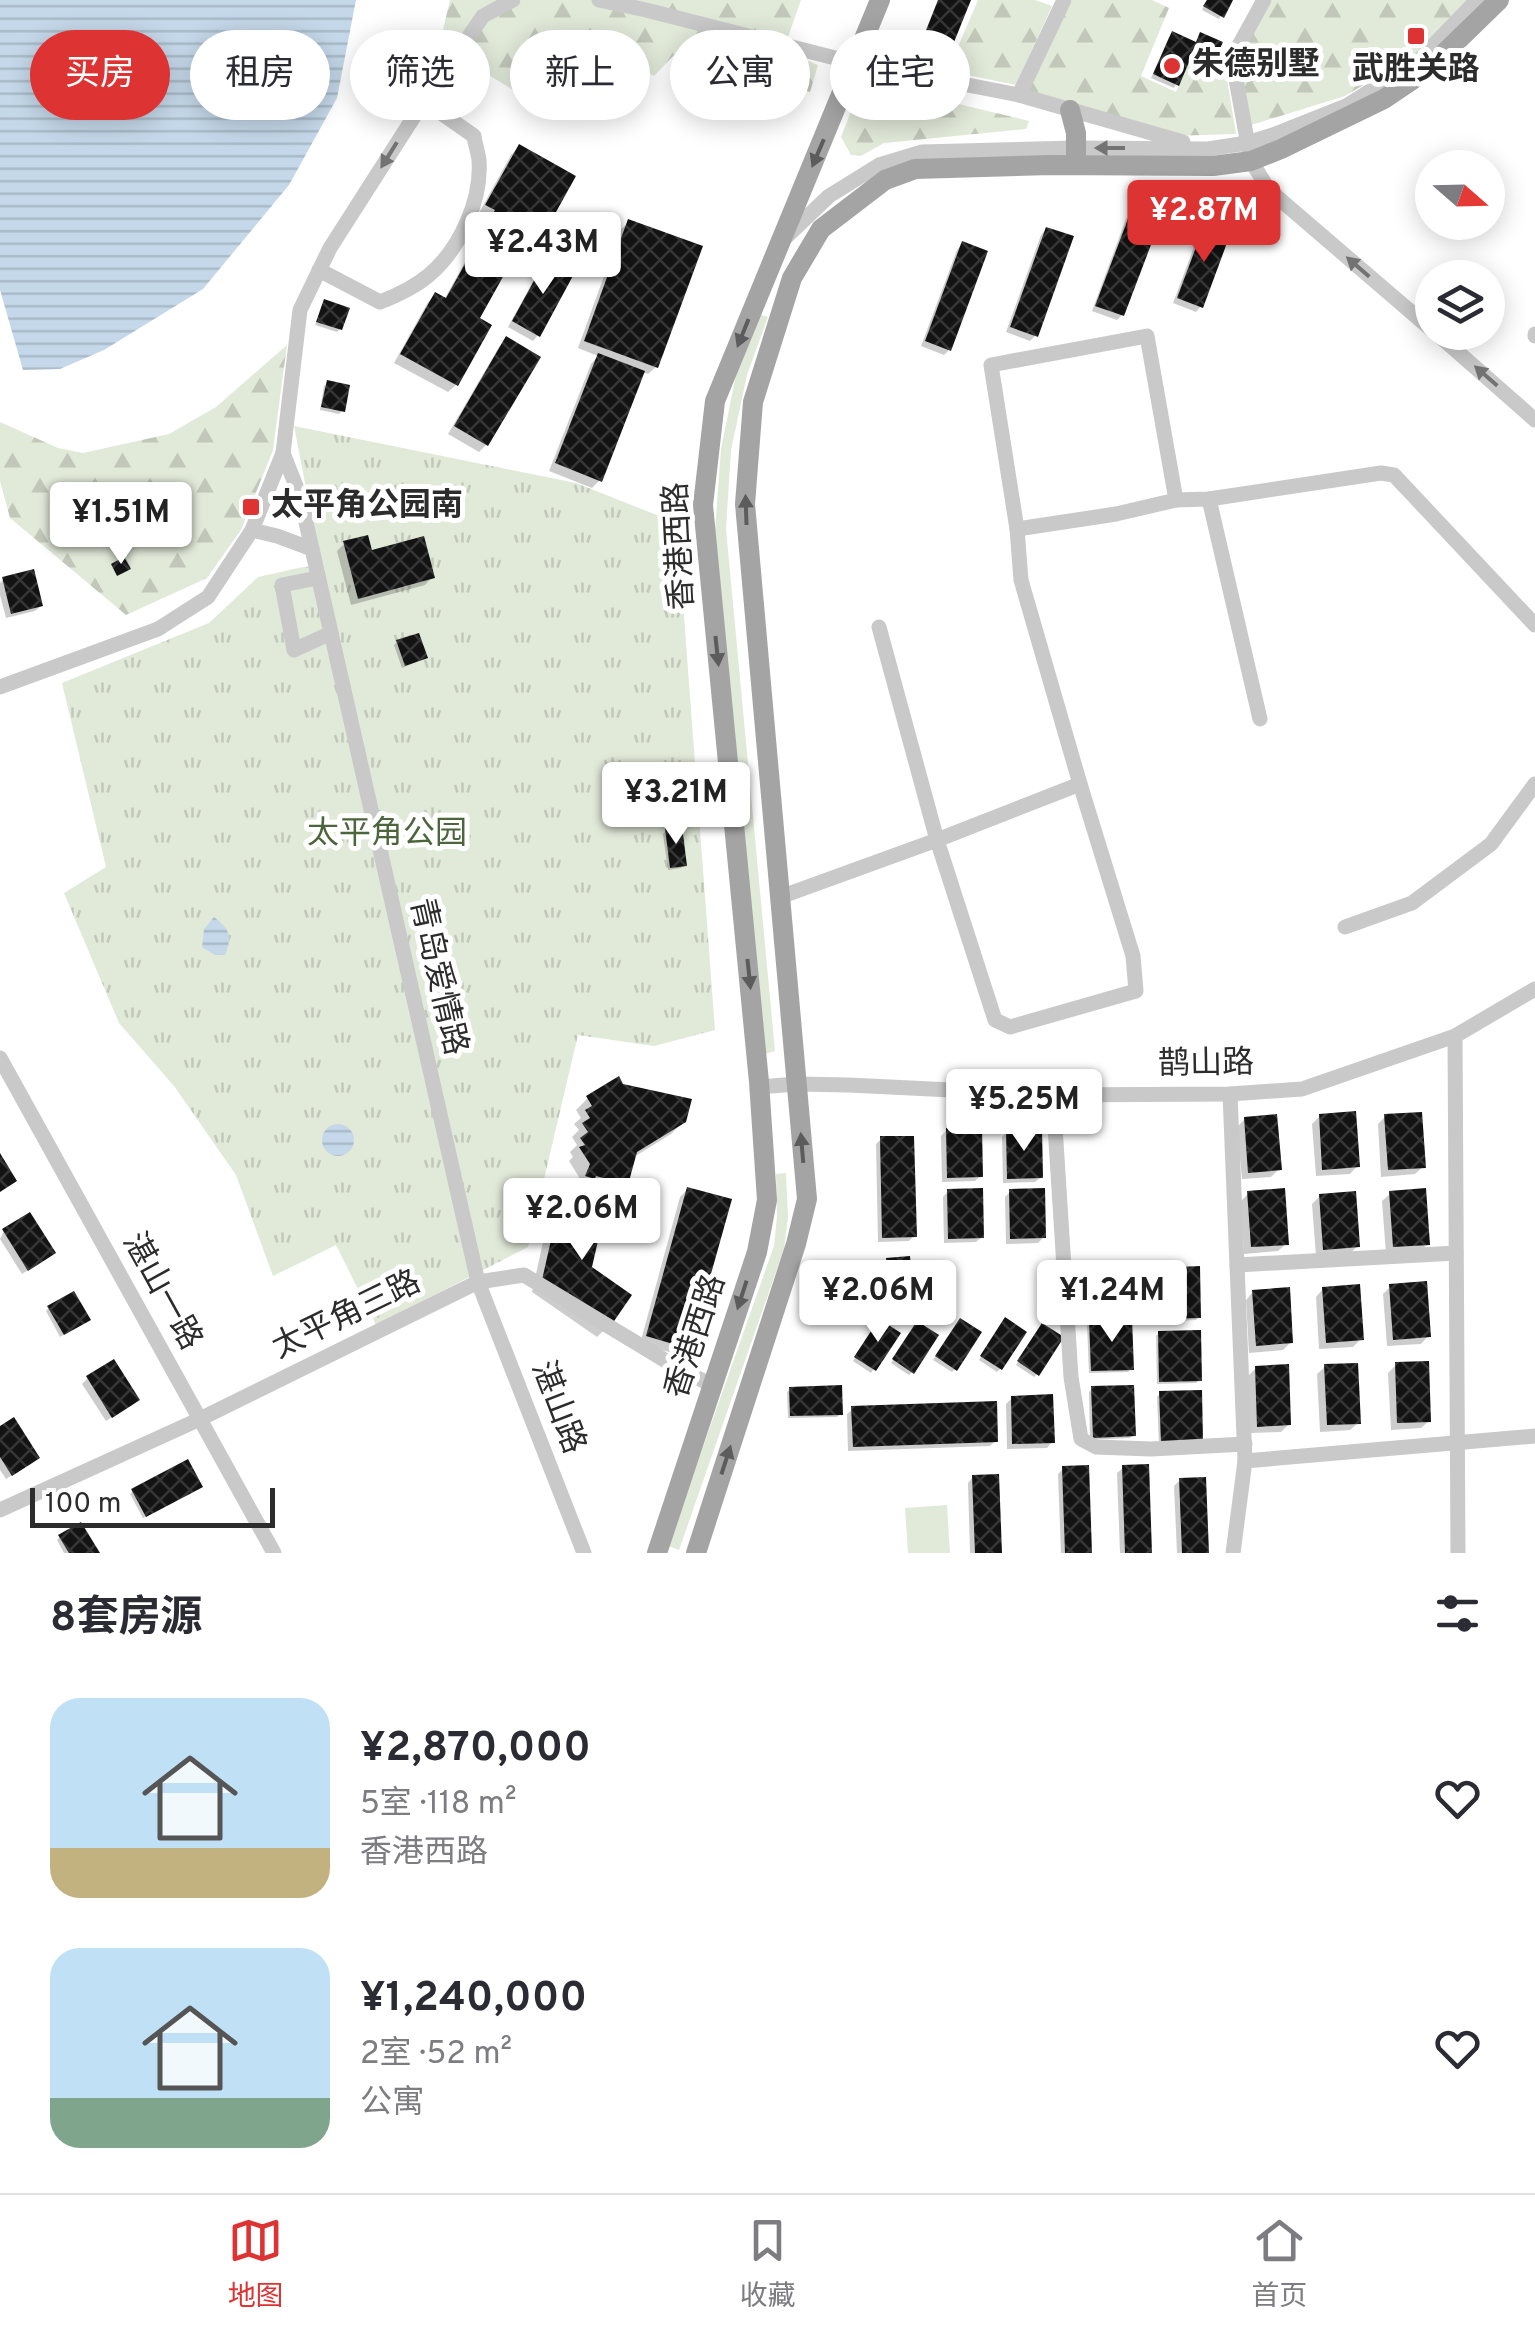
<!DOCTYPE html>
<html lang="zh">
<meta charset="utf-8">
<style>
:root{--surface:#fff;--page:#f7f7f7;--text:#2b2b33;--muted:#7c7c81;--line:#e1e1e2;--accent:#de3333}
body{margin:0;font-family:Overpass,"Noto Sans SC",sans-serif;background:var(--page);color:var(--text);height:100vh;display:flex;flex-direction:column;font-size:38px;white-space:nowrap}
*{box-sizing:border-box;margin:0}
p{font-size:32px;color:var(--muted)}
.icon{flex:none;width:55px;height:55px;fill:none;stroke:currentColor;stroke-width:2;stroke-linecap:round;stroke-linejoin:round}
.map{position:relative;height:1553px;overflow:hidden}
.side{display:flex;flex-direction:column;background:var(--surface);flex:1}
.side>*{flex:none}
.top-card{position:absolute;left:30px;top:30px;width:1000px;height:90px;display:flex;gap:20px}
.needle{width:65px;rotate:110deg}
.buttons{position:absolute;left:1415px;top:150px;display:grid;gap:20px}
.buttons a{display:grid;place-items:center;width:90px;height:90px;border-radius:50%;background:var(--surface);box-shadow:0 5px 25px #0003;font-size:50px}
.scale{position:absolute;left:30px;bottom:25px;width:245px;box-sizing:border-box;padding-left:10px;border:5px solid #2c2c2c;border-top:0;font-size:28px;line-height:35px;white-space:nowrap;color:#2c2c2c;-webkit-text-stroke:8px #fff;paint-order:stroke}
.price{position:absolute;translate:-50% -85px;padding:0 22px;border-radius:10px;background:#fff;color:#222;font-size:32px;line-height:65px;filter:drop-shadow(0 2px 5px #0008)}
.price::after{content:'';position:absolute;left:50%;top:60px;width:30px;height:22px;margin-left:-15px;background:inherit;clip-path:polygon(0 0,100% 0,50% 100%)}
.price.current{background:var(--accent);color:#fff}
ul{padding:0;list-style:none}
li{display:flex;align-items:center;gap:30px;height:250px;padding:0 50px}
li span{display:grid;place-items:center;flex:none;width:280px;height:200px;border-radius:30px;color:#555}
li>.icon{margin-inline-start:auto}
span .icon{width:120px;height:120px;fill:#fffc;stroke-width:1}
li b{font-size:42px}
h2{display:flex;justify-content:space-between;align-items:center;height:120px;padding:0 50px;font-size:42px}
.tag{padding:0 35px;border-radius:45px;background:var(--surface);box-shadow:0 5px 25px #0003;font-size:35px;line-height:90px}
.tag.current{background:var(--accent);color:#fff}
.tabs{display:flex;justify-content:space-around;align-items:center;height:140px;border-top:2px solid var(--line);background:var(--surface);font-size:28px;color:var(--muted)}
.tabs a{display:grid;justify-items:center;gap:5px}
.tabs .current{color:var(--accent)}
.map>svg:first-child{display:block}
.grass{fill:#e1e9d9}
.forest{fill:url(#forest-firs)}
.park{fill:url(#park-tufts)}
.water{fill:url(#water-rules)}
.shadow{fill:#0003}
.building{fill:url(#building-cross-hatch)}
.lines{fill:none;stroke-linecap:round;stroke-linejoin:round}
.minor{stroke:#c9c9c9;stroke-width:15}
.major{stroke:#a4a4a4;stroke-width:20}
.oneway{fill:#737373}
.oneway2{fill:#5c5c5c}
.poi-dot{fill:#de3333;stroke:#fff;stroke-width:4}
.labels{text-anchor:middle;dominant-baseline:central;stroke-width:10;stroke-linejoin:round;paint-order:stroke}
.poi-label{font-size:32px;font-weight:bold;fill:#2c2c2c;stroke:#fff;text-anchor:start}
.street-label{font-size:32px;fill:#2c2c2c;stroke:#fff}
.park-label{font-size:32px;fill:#4c653b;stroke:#fff}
</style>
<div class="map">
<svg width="1535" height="1553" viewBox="0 0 1535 1553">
<defs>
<pattern id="forest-firs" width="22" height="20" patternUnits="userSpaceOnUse" patternTransform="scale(2.5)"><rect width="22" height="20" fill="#e1e9d9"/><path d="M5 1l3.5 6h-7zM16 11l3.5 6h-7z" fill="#c1c8ba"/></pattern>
<pattern id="park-tufts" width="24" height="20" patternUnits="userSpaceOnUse" patternTransform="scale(2.5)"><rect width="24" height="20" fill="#e1e9d9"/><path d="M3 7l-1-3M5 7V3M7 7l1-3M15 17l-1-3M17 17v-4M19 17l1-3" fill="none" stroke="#c1c8ba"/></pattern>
<pattern id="water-rules" width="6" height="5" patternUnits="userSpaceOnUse" patternTransform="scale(2.5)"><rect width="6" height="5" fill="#c5d8e9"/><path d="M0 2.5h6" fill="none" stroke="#a9bac8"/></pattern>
<pattern id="building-cross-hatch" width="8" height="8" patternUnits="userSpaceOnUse" patternTransform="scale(2.5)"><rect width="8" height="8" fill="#131313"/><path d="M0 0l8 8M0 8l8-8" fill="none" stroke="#363636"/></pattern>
</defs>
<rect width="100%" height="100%" fill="#fff"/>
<g class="grass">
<polygon points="758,314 768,317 747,375 731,450 726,529 775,1051 765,1054 715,531 721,449 737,370"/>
<polygon points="786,1173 788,1217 784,1249 679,1550 668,1546 774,1246 777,1216 776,1174"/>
<polygon points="947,1505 950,1553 908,1553 905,1508"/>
</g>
<g class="forest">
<polygon points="450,0 505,0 430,83 423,79 439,47"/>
<polygon points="522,0 801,0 783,51 818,65 810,92 677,52 654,76 575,35 538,105 459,57 488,19"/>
<polygon points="978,0 1035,0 1052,6 1016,85 913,64 920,43 954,56"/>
<polygon points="1072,0 1152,0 1169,8 1141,76 1176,92 1195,48 1224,61 1236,134 1171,136 1027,91"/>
<polygon points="1272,0 1467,0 1414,55 1345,96 1248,126 1239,57"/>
<polygon points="863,81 1029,121 1026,129 884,143 861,156 851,155 841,137"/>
<polygon points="287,345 273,450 241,530 207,578 126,615 10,518 0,481 0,422 58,448 83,453 169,434 216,407"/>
</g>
<polygon class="park" points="294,426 576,483 677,523 715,1030 654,1046 578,1035 528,1247 376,1325 336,1245 273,1276 236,1175 174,1086 119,1023 64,893 106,867 62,683 209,623 258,577 303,567 321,566"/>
<g class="water">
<polygon points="0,0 356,0 337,98 289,185 203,289 104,350 60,369 23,370 0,290"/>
<path d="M214 917C229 929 233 935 225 955H215L202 947 204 929Z"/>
<circle cx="338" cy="1140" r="16"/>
</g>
<g class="shadow">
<polygon points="938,0 969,0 945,54 920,44"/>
<polygon points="1207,0 1230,0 1219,19 1202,10"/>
<polygon points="1200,35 1214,56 1211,59 1192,50 1174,88 1151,78 1169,37 1195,44"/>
<polygon points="519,147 573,177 539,238 532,246 521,239 476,319 488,326 456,385 448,392 394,363 428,302 435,295 444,300 489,218 479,213 511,155"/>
<polygon points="1132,214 1122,315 1117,320 1092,311 1126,219"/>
<polygon points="629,222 656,367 648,374 642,372 600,480 592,488 549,471 591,364 598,356 578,348 621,229"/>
<polygon points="1205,226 1201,306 1196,312 1173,303 1200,231"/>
<polygon points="1046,229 1036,335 1030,341 1006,332 1041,235"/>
<polygon points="545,239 563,260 558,265 538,335 533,341 508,327 542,265 549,258 538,251"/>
<polygon points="962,244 949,350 944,355 921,346 957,250"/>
<polygon points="325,302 340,329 337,332 315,325"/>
<polygon points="507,339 486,445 479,452 448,434 499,347"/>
<polygon points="328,383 343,410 339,414 320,410 324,386"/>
<polygon points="344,544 370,553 432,577 425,585 351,605 337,551"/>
<polygon points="3,580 41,606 35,611 6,618 0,595 0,583"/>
<polygon points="397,642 425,658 402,668 394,645"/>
<polygon points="666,831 684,865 681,868 668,870 663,834"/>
<polygon points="622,1086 684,1121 671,1134 634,1157 626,1184 614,1196 583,1187 581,1189 575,1188 579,1177 569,1161 573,1157 570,1152 577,1145 572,1137 579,1130 574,1124 581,1118 576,1110 588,1098"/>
<polygon points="1320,1116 1357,1166 1350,1174 1316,1176 1312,1124"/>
<polygon points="1385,1117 1423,1167 1415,1174 1381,1177 1378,1124"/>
<polygon points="1245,1119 1279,1169 1271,1177 1242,1179 1237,1127"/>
<polygon points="947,1130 980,1176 975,1181 942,1182 941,1136"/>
<polygon points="1007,1132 1041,1177 1035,1182 1003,1183 1002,1137"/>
<polygon points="881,1139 914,1236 909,1241 878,1242 876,1144"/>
<polygon points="688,1189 688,1347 680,1355 640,1344 680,1197"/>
<polygon points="948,1191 982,1237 976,1242 944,1243 943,1197"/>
<polygon points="1010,1192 1044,1237 1038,1243 1006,1244 1005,1197"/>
<polygon points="1248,1194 1286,1244 1278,1251 1244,1254 1241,1201"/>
<polygon points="1390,1194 1428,1244 1420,1251 1386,1254 1382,1201"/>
<polygon points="1320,1196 1357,1246 1350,1254 1316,1256 1312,1204"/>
<polygon points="561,1203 589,1268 608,1326 597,1337 532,1292 549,1215"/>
<polygon points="4,1231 47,1258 22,1274 0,1239"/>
<polygon points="888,1261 909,1281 906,1284 886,1286 884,1264"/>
<polygon points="1158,1270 1199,1317 1196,1320 1156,1322 1155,1273"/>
<polygon points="1391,1286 1428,1336 1421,1344 1387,1346 1383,1294"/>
<polygon points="1323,1289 1361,1339 1353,1347 1319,1349 1316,1297"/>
<polygon points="1253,1292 1291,1342 1283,1350 1249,1353 1246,1300"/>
<polygon points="49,1308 84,1323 60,1337 46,1311"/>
<polygon points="1090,1322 1131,1369 1128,1372 1089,1373 1087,1325"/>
<polygon points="957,1324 955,1369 952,1372 933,1360"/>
<polygon points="1002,1324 1000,1369 997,1372 979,1360"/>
<polygon points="876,1325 897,1334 871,1373 853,1361"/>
<polygon points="915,1327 912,1372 909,1375 891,1363"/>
<polygon points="1040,1329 1037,1374 1034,1377 1016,1365"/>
<polygon points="1159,1333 1199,1380 1196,1383 1157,1384 1156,1336"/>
<polygon points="1396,1365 1429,1421 1421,1428 1391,1430 1388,1373"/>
<polygon points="1325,1367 1358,1423 1350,1430 1320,1432 1317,1374"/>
<polygon points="1256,1368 1289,1424 1281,1432 1251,1433 1248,1376"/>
<polygon points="88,1378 131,1405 106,1421 82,1384"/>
<polygon points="790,1389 840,1414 837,1417 788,1418 787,1392"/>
<polygon points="1092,1389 1133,1435 1130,1438 1090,1440 1089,1392"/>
<polygon points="1200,1393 1159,1445 1157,1397 1160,1394"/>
<polygon points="1012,1398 1052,1442 1047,1448 1007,1449 1006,1404"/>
<polygon points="853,1409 995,1441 990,1446 848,1451 847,1414"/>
<polygon points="0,1429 31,1463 6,1479 0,1470"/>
<polygon points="1123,1468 1150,1553 1120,1553 1117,1473"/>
<polygon points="1063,1469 1090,1553 1061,1553 1058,1474"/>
<polygon points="973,1477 1000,1553 970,1553 968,1483"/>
<polygon points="1180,1480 1207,1553 1177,1553 1174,1486"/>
<polygon points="197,1490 143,1518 130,1494 133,1491"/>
<polygon points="60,1537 97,1553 64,1553 57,1540"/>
</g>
<g class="building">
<polygon points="938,0 971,0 950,52 922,41"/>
<polygon points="1207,0 1233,0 1224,18 1203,6"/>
<polygon points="1172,31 1196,42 1200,32 1223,42 1216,57 1195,48 1179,86 1153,74"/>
<polygon points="519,144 576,176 541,239 528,232 480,318 492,325 458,386 400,354 435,292 446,298 495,210 485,205"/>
<polygon points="1131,211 1160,221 1124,316 1095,306"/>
<polygon points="628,219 703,246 658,368 584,341"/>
<polygon points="1205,223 1231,232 1203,308 1177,298"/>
<polygon points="1046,227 1074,236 1038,337 1010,327"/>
<polygon points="548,233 573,247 565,262 540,248"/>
<polygon points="962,241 988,251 951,351 925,341"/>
<polygon points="547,257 575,272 540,337 512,321"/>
<polygon points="324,299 350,308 342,330 316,322"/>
<polygon points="506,336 541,357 488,446 454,426"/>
<polygon points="598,353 645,371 602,482 555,463"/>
<polygon points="327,380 350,385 345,412 321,407"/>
<polygon points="368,535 372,550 424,536 435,578 358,599 343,541"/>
<polygon points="124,557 131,569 117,576 111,564"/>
<polygon points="34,569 43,606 11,614 2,577"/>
<polygon points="419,633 428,658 405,666 396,640"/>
<polygon points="682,826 687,866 670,868 665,828"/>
<polygon points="619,1076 623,1084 692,1099 686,1122 637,1152 628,1185 596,1176 595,1179 585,1176 590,1164 579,1147 585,1145 580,1138 588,1132 582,1123 590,1118 585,1110 592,1106 586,1096"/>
<polygon points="1356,1111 1360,1167 1322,1170 1319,1114"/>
<polygon points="1422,1112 1426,1168 1388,1170 1384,1114"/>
<polygon points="1277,1114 1282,1170 1248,1173 1244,1117"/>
<polygon points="982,1127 983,1177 947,1178 946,1128"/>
<polygon points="1042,1128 1043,1178 1007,1179 1006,1129"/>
<polygon points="880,1136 914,1136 917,1237 882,1238"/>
<polygon points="0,1153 17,1181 0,1192"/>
<polygon points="687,1187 732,1199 690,1349 646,1336"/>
<polygon points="983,1188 984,1238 948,1239 947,1189"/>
<polygon points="1045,1188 1046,1238 1010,1239 1009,1189"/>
<polygon points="1285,1188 1289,1245 1251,1247 1247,1191"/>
<polygon points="1426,1188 1430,1245 1393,1247 1389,1191"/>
<polygon points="1356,1191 1360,1247 1323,1250 1319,1194"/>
<polygon points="560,1200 605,1210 592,1267 632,1295 610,1327 542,1280"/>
<polygon points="30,1212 56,1253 28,1271 2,1229"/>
<polygon points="910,1256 912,1282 889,1284 886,1258"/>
<polygon points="1200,1266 1201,1318 1159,1319 1157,1268"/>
<polygon points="1427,1281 1431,1337 1393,1340 1389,1284"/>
<polygon points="1360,1284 1364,1340 1326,1343 1322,1287"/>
<polygon points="1290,1287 1293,1343 1256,1346 1252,1290"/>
<polygon points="74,1291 91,1320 64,1335 47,1306"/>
<polygon points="1005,1317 1027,1332 1002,1370 980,1356"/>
<polygon points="960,1318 982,1332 957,1371 935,1356"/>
<polygon points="1132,1318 1134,1370 1091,1371 1089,1320"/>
<polygon points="879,1319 901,1333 876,1371 854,1357"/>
<polygon points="917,1321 939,1335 914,1374 892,1359"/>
<polygon points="1042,1323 1064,1337 1039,1376 1017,1361"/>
<polygon points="1201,1330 1202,1381 1159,1382 1158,1331"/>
<polygon points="114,1359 140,1400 112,1418 86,1376"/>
<polygon points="1429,1361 1431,1422 1397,1423 1395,1362"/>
<polygon points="1358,1363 1361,1424 1327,1425 1324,1364"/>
<polygon points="1289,1364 1291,1425 1257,1427 1255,1366"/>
<polygon points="842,1385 843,1415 790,1416 789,1387"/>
<polygon points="1134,1385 1136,1436 1093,1438 1091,1386"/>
<polygon points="1202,1390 1203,1441 1161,1443 1159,1391"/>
<polygon points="1053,1394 1055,1443 1012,1444 1011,1396"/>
<polygon points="997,1401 998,1442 853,1447 851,1406"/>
<polygon points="14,1417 40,1458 12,1476 0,1457 0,1426"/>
<polygon points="188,1459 203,1487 146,1517 131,1489"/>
<polygon points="1149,1464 1152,1553 1125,1553 1122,1465"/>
<polygon points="1089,1465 1092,1553 1065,1553 1062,1466"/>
<polygon points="999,1474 1002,1553 975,1553 972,1475"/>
<polygon points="1206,1477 1209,1553 1182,1553 1179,1478"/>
<polygon points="81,1522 100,1553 69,1553 58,1535"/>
</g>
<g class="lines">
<g class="minor">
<polyline points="599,0 646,10 855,63 1019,95 1183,142"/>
<polyline points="1264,0 1232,58 1251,161 1269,190 1432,330"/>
<polyline points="1019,95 1064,0"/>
<polyline points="784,239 829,196 879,165 922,152 1076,148 1208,149 1247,143 1273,135 1346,106 1419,60 1477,0"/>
<path d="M319 270 380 302C398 295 415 287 429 275 460 249 482 200 479 160 478 152 475 144 474 136L424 101"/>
<polyline points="1435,332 1535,420"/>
<polyline points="1535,334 1535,336"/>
<polyline points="283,453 300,496 478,1282 584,1553"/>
<polyline points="1209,499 1260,719"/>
<polyline points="1017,529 1116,514 1176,500 1209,499 1381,473 1394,475 1535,625"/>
<polyline points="252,530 277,536 312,549"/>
<polyline points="318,578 282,585 294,650 331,633"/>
<polyline points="879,627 937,840 995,1020 1010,1027 1136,991 1133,956 1080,784 1021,580 1017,529 991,365 1147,336 1176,500"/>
<polyline points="0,687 158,629 208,597 252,530 283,453 300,310 330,248 424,101 483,16 513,0"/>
<polyline points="780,897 937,840 1080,784"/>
<polyline points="1345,927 1412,903 1491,844 1535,784"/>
<polyline points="1455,1036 1458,1553"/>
<polyline points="0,1058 274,1553"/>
<polyline points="759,1087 797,1084 849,1085 1053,1095 1230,1094 1302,1089 1455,1036 1535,989"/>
<polyline points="1230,1094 1245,1461 1535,1436"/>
<polyline points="1053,1095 1071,1377 1081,1439 1096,1447 1151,1449 1245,1444"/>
<polyline points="1237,1265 1456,1253"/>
<polyline points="0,1510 200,1419 478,1282 524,1275 681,1370 712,1385"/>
<polyline points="1233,1553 1245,1461"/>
</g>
<g class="major">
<polyline points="1070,110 1076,133 1076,165"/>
<polyline points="657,1553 757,1252 767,1200 759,1082 703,505 715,401 880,0"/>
<polyline points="696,1553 796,1244 807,1199 745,504 753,402 792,278 821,229 885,180 915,169 1051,165 1213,166 1251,161 1281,149 1384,99 1427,70 1499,0"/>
</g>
</g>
<defs><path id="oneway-solid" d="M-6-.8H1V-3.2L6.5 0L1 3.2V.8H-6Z" transform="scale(2.5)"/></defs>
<g class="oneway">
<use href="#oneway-solid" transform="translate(1110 148) rotate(-180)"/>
<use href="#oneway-solid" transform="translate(389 155) rotate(122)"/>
<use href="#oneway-solid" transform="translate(1358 267) rotate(-139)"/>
<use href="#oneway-solid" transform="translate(1486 376) rotate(-139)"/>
</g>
<g class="oneway2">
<use href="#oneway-solid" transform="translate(818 153) rotate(113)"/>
<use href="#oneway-solid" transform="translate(743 333) rotate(112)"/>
<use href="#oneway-solid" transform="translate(746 510) rotate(-92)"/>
<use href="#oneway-solid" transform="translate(717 651) rotate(84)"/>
<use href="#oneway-solid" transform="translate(749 974) rotate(84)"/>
<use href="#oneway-solid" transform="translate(802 1148) rotate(-95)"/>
<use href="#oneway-solid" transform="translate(742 1295) rotate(108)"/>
<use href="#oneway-solid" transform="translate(726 1460) rotate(-72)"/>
</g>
<g class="poi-dot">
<rect x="1406" y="26" width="20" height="20" rx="5"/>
<circle cx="1172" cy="66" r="10"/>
<rect x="241" y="497" width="20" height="20" rx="5"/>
</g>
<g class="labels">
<g class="poi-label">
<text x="1192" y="66">朱德别墅</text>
<text x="1416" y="71" text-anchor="middle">武胜关路</text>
<text x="271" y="507">太平角公园南</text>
</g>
<g class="street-label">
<text transform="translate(681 546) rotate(-93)">香港西路</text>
<text transform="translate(437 977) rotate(77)">青岛爱情路</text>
<text transform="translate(1206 1065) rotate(-1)">鹊山路</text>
<text transform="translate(161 1292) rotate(61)">湛山一路</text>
<text transform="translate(347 1316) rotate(-26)">太平角三路</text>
<text transform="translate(697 1337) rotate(-72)">香港西路</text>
<text transform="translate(557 1408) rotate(69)">湛山路</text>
</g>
<g class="park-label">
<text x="387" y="835">太平角公园</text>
</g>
</g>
</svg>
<div class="buttons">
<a><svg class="needle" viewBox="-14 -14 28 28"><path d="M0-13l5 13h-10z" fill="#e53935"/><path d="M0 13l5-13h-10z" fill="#7c7c81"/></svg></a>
<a><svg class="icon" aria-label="layers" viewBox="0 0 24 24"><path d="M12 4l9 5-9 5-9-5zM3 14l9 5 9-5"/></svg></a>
</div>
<div class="scale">100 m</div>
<b class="price current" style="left:1204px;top:265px">¥2.87M</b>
<b class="price" style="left:543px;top:297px">¥2.43M</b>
<b class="price" style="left:121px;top:567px">¥1.51M</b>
<b class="price" style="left:676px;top:847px">¥3.21M</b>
<b class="price" style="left:1024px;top:1154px">¥5.25M</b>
<b class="price" style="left:582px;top:1263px">¥2.06M</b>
<b class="price" style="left:878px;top:1345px">¥2.06M</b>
<b class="price" style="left:1112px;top:1345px">¥1.24M</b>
<div class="top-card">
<a class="tag current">买房</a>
<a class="tag">租房</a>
<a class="tag">筛选</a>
<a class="tag">新上</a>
<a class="tag">公寓</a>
<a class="tag">住宅</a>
</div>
</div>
<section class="side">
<h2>8套房源<svg class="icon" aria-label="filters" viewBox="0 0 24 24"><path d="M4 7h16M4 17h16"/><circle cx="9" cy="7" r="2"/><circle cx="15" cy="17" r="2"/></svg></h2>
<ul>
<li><span style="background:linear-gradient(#bfe0f5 75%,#c2b280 0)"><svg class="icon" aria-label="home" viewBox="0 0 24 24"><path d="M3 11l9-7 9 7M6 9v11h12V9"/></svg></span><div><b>¥2,870,000</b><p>5室 · 118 m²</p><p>香港西路</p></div><svg class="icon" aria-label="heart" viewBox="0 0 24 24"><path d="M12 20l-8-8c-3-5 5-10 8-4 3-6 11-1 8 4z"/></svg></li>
<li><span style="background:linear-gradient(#bfe0f5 75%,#7fa58c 0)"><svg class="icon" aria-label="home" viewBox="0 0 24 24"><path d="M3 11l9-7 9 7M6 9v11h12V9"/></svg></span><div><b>¥1,240,000</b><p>2室 · 52 m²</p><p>公寓</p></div><svg class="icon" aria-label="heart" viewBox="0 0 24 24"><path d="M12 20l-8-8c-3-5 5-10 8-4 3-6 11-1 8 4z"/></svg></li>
</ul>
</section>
<nav class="tabs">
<a class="current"><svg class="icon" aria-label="map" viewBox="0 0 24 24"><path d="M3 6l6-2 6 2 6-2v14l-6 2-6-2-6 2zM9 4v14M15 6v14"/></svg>地图</a>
<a><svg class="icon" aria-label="saved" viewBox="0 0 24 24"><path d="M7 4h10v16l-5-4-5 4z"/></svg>收藏</a>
<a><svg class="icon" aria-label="home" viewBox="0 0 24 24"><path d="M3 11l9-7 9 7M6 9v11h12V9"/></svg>首页</a>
</nav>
